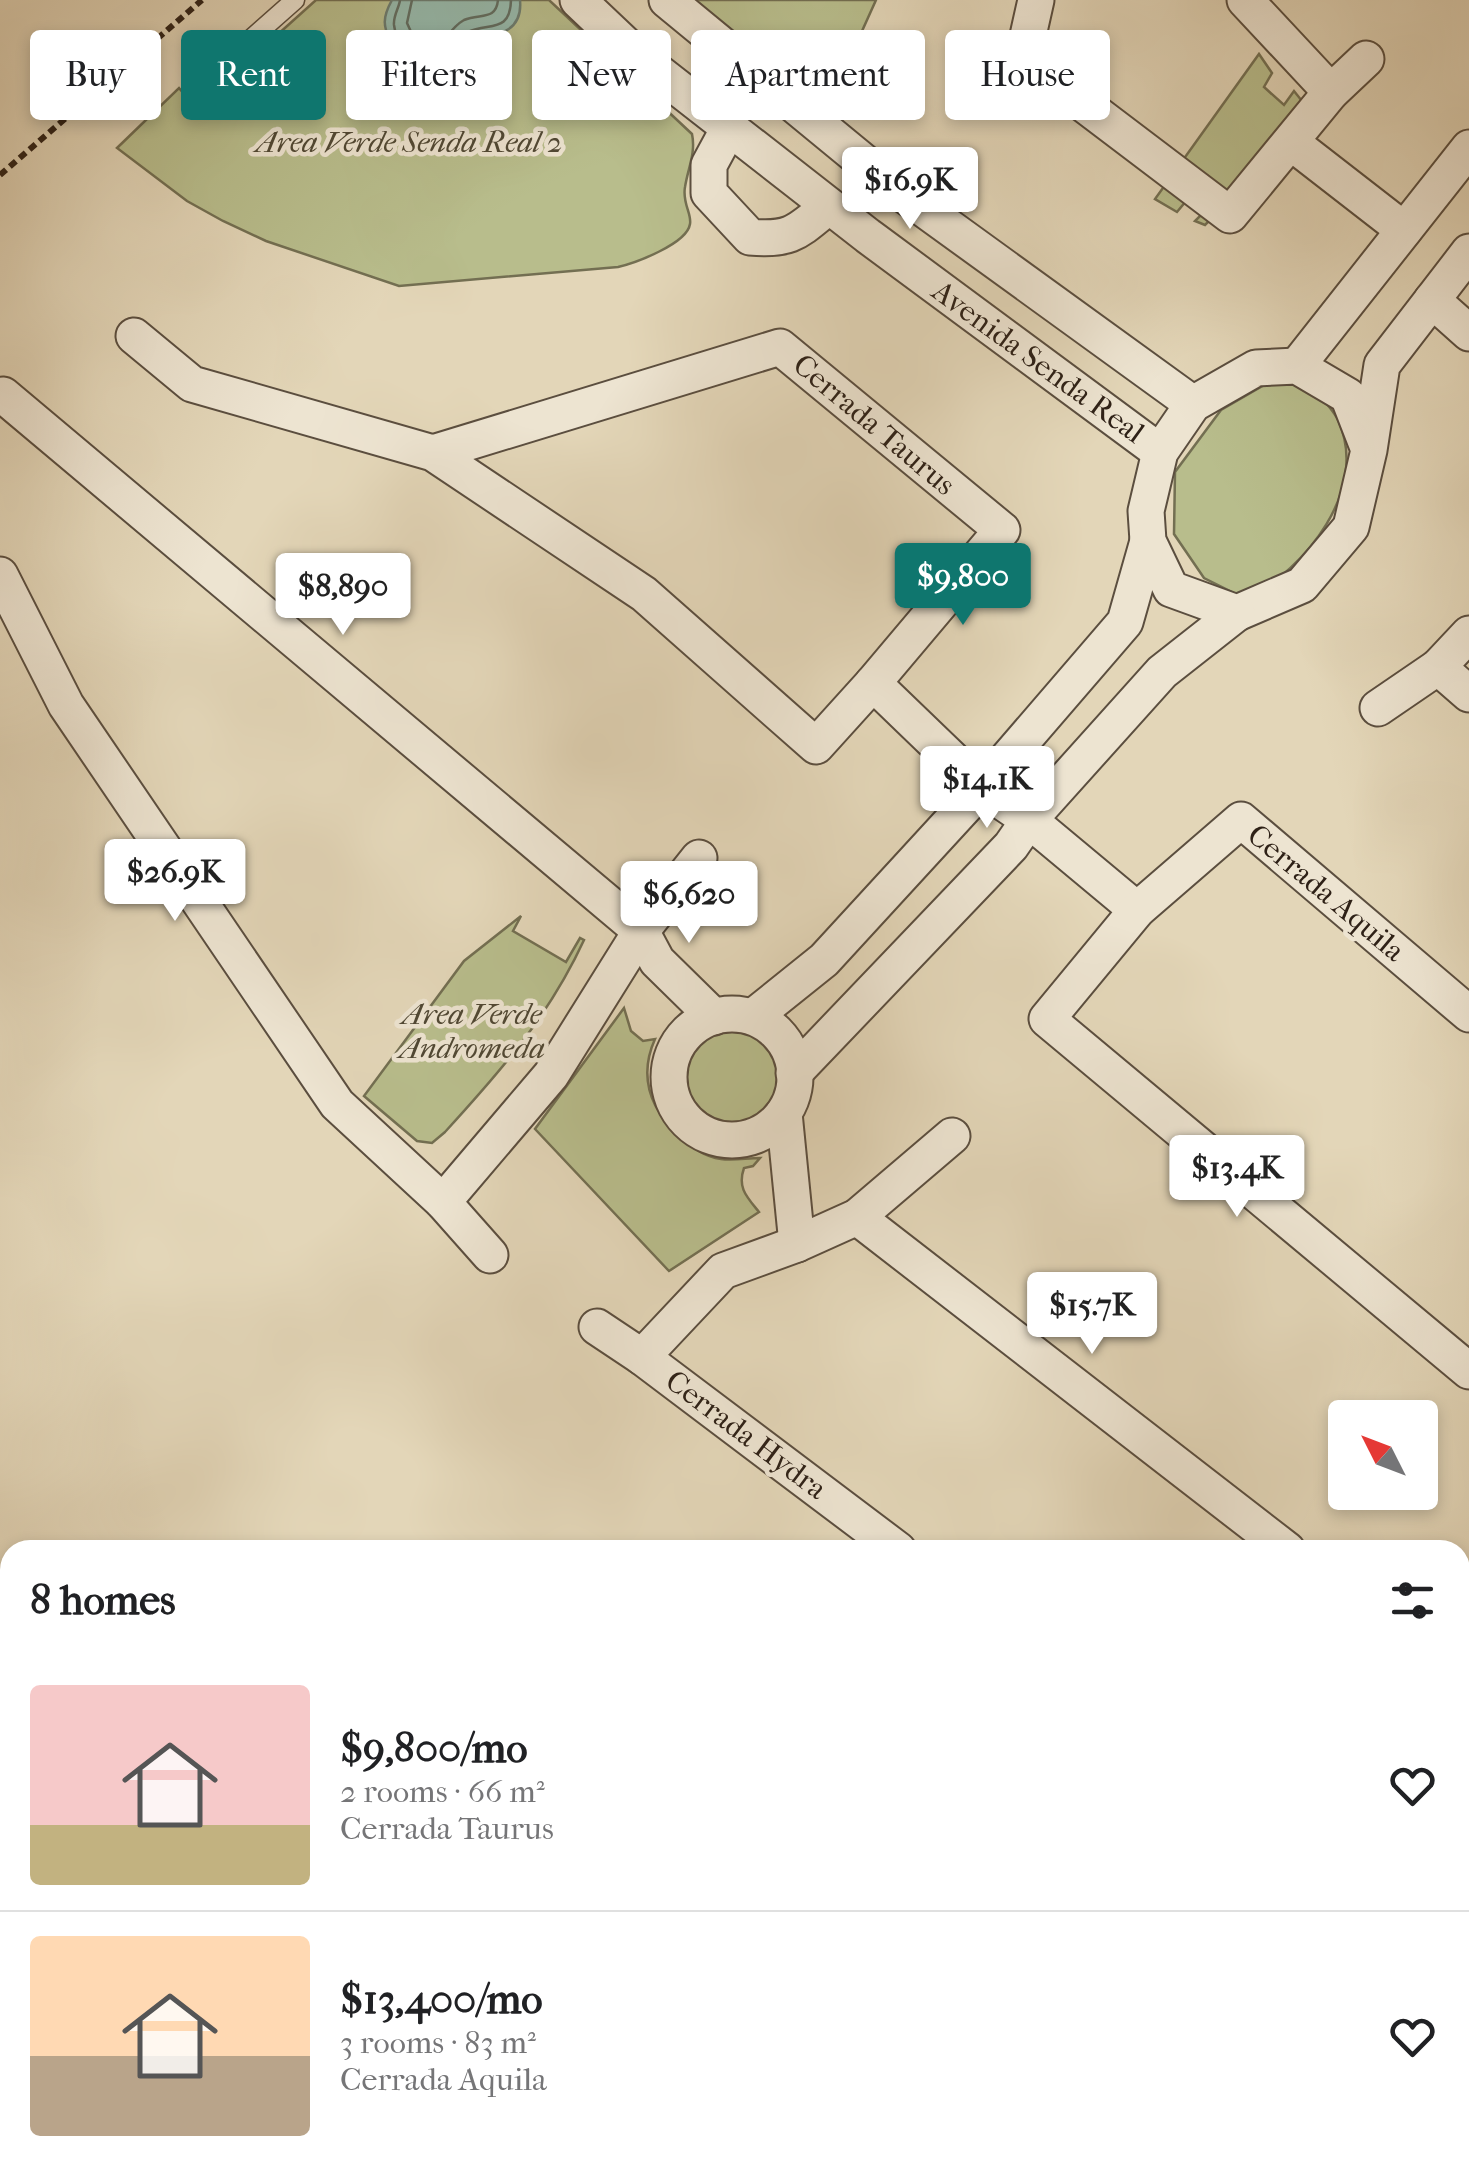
<!DOCTYPE html>
<meta charset="utf-8">
<style>
:root{--surface:#fff;--page:#f6f6f6;--text:#202124;--muted:#757577;--line:#e0e0e0;--accent:#0f766e}
body{margin:0;font-family:"IM FELL French Canon",serif;background:var(--page);color:var(--text);height:100vh;display:flex;flex-direction:column;font-size:38px;white-space:nowrap}
*{box-sizing:border-box;margin:0}
p{font-size:32px;color:var(--muted)}
.icon{flex:none;width:55px;height:55px;fill:none;stroke:currentColor;stroke-width:2;stroke-linecap:round;stroke-linejoin:round}
.map{position:relative;flex:1;overflow:hidden}
.drawer{position:absolute;left:0px;top:1540px;width:1470px;height:640px;display:flex;flex-direction:column;background:var(--surface);border-radius:30px 30px 0 0;box-shadow:0 5px 15px #0003}
.drawer>*{flex:none}
.banner{position:absolute;left:30px;top:30px;width:1410px;height:90px;display:flex;gap:20px}
.needle{width:65px;rotate:312deg}
.tools{position:absolute;left:1328px;top:1400px;display:grid;gap:20px}
.tools a{display:grid;place-items:center;width:110px;height:110px;border-radius:10px;background:var(--surface);box-shadow:0 5px 15px #0003;font-size:50px}
.price{position:absolute;translate:-50% -85px;padding:0 22px;border-radius:10px;background:#fff;color:#222;font-size:32px;line-height:65px;filter:drop-shadow(0 2px 5px #0008)}
.price::after{content:'';position:absolute;left:50%;top:60px;width:30px;height:22px;margin-left:-15px;background:inherit;clip-path:polygon(0 0,100% 0,50% 100%)}
.price.on{background:var(--accent);color:#fff}
ul{padding:0;list-style:none}
li{display:flex;align-items:center;gap:30px;height:250px;padding:0 30px}
li+li{border-top:2px solid var(--line)}
li span{display:grid;place-items:center;flex:none;width:280px;height:200px;border-radius:10px;color:#555}
li>.icon{margin-inline-start:auto}
span .icon{width:120px;height:120px;fill:#fffc;stroke-width:1}
li b{font-size:42px}
h2{display:flex;justify-content:space-between;align-items:center;height:120px;padding:0 30px;font-size:42px}
.pill{padding:0 35px;border-radius:10px;background:var(--surface);box-shadow:0 5px 15px #0003;font-size:35px;line-height:90px}
.pill.on{background:var(--accent);color:#fff}
.map>svg:first-child{display:block}
.green{fill:#b8bd8c;stroke:#736f52;stroke-width:2.5}
.water{fill:#96b9ab;stroke:#6c7c70;stroke-width:2.5}
.lines{fill:none;stroke-linecap:round;stroke-linejoin:round}
.shore{stroke:#626d61;stroke-width:2.5}
.service-casing{stroke:#5b4e3f;stroke-width:21}
.minor-casing{stroke:#5b4e3f;stroke-width:39}
.path{stroke:#2e2117;stroke-width:6;stroke-dasharray:8 5;stroke-linecap:butt}
.service{stroke:#ede4d1;stroke-width:18}
.minor{stroke:#ede4d1;stroke-width:35}
.labels{text-anchor:middle;dominant-baseline:central;stroke-width:9;stroke-linejoin:round;paint-order:stroke}
.park-label{font-size:30px;font-style:italic;fill:#504834;stroke:#ede4d1}
.street-label{font-size:30px;fill:#2e2117;stroke:#ede4d1}
</style>
<div class="map">
<svg width="1469" height="2180" viewBox="0 0 1469 2180">
<rect width="100%" height="100%" fill="#e3d6b8"/>
<filter id="stains"><feTurbulence type="fractalNoise" baseFrequency=".002" numOctaves="4"/><feColorMatrix values="0 0 0 0 .2 0 0 0 0 .09 0 0 0 0 .02 0 0 0 .5 -.17"/></filter>
<radialGradient id="worn" r=".72"><stop offset=".6" stop-color="#630" stop-opacity="0"/><stop offset="1" stop-color="#630" stop-opacity=".3"/></radialGradient>
<g class="green">
<path d="M316 0H549L692 134C696 153 688 168 685 187 682 203 692 214 690 224 687 244 635 263 618 267L399 286 266 241 223 221 187 201 117 148 179 88 196 108Z"/>
<polygon points="695,0 876,0 844,71 819,71 792,87"/>
<polygon points="1259,54 1272,73 1264,87 1284,105 1294,91 1302,101 1263,167 1205,225 1195,221 1205,211 1187,200 1177,212 1155,199"/>
<path d="M1303 378C1314 391 1331 405 1338 420 1370 489 1306 569 1246 599L1204 578 1174 534 1175 472 1221 410 1266 384Z"/>
<path d="M521 916 513 931 566 962 580 938 584 940C549 1016 500 1072 445 1132L432 1143 417 1141 364 1096 464 961Z"/>
<path d="M624 1008 631 1031 643 1041 655 1039C638 1077 650 1109 680 1137 692 1147 704 1157 721 1159 733 1161 747 1158 760 1158L753 1166 744 1168C737 1188 747 1197 759 1212L669 1271 535 1129Z"/>
<path d="M720 1019C732 1021 748 1021 759 1026 784 1040 795 1087 774 1109 773 1110 762 1117 761 1117 723 1139 690 1121 674 1083 673 1052 693 1030 720 1019Z"/>
</g>
<path class="water" d="M392 0H520C523 31 499 35 475 40L451 67C425 72 404 71 391 44 383 26 382 18 392 0Z"/>
<g class="lines">
<g class="shore">
<path d="M400 0C399 8 393 16 394 25 398 53 419 63 445 58 452 50 458 38 468 32 489 22 510 34 511 0"/>
<path d="M412 0 407 23 417 45 439 46C447 37 453 26 464 20 480 13 496 21 498 0"/>
</g>
<g class="service-casing">
<polyline id="service" points="199,85 295,0"/>
</g>
<g class="minor-casing">
<g id="minor">
<polyline points="578,0 636,55 868,236 1160,452"/>
<polyline points="667,0 899,191 1193,404"/>
<polyline points="1036,0 1023,58 1230,215 1331,92 1366,59"/>
<polyline points="1245,0 1331,92"/>
<path d="M729 128 709 165V193L750 237C792 241 798 231 829 206"/>
<polyline points="1292,143 1404,230"/>
<polyline points="1432,300 1469,333"/>
<polyline points="134,336 192,384 433,453 644,594 816,746 873,683 1002,530 780,347 433,453"/>
<polyline points="1297,366 1469,148"/>
<polyline points="0,397 3,395 641,931 657,961 714,1017"/>
<polyline points="1369,450 1348,396 1297,366 1256,368 1193,404 1160,452 1146,511 1148,541 1171,589 1237,613 1302,585 1351,527 1369,450 1382,365 1469,252"/>
<polyline points="0,575 66,705 337,1104 443,1202 490,1255"/>
<polyline points="1438,667 1469,694"/>
<polyline points="873,683 982,788 1029,820 1137,910"/>
<polyline points="1378,708 1438,667 1469,634"/>
<polyline points="1469,1014 1241,820 1137,910 1047,1019 1469,1371"/>
<circle cx="732" cy="1077" r="63"/>
<polyline points="753,1017 824,960 982,788 1125,622 1148,541"/>
<polyline points="794,1073 1011,846 1029,820 1162,672 1237,613"/>
<polyline points="784,1113 797,1244"/>
<polyline points="443,1202 551,1075 641,931 699,858"/>
<polyline points="857,1217 1287,1550"/>
<polyline points="597,1327 642,1357 898,1550"/>
<polyline points="642,1357 723,1271 797,1244 857,1217 952,1136"/>
<polyline points="1460,1655 1469,1645"/>
<polyline points="0,1927 10,1935"/>
</g>
</g>
<polyline class="path" points="0,175 202,0"/>
<use href="#service" class="service"/>
<use href="#minor" class="minor"/>
</g>
<g class="labels">
<g class="park-label">
<text x="409" y="142">Area Verde Senda Real 2</text>
<text x="472" y="1014">Area Verde<tspan x="472" dy="34">Andromeda</tspan></text>
</g>
<g class="street-label">
<text transform="translate(1038 362) rotate(36)">Avenida Senda Real</text>
<text transform="translate(874 425) rotate(40)">Cerrada Taurus</text>
<text transform="translate(1326 893) rotate(40)">Cerrada Aquila</text>
<text transform="translate(746 1435) rotate(37)">Cerrada Hydra</text>
</g>
</g>
<rect width="100%" height="100%" filter="url(#stains)"/>
<rect width="100%" height="100%" fill="url(#worn)"/>
</svg>
<div class="tools">
<a><svg class="needle" viewBox="-14 -14 28 28"><path d="M0-13l5 13h-10z" fill="#e53935"/><path d="M0 13l5-13h-10z" fill="#757577"/></svg></a>
</div>
<b class="price" style="left:910px;top:232px">$16.9K</b>
<b class="price on" style="left:963px;top:628px">$9,800</b>
<b class="price" style="left:343px;top:638px">$8,890</b>
<b class="price" style="left:987px;top:831px">$14.1K</b>
<b class="price" style="left:175px;top:924px">$26.9K</b>
<b class="price" style="left:689px;top:946px">$6,620</b>
<b class="price" style="left:1237px;top:1220px">$13.4K</b>
<b class="price" style="left:1092px;top:1357px">$15.7K</b>
<div class="banner">
<a class="pill">Buy</a>
<a class="pill on">Rent</a>
<a class="pill">Filters</a>
<a class="pill">New</a>
<a class="pill">Apartment</a>
<a class="pill">House</a>
</div>
<section class="drawer">
<h2>8 homes<svg class="icon" aria-label="filters" viewBox="0 0 24 24"><path d="M4 7h16M4 17h16"/><circle cx="9" cy="7" r="2"/><circle cx="15" cy="17" r="2"/></svg></h2>
<ul>
<li><span style="background:linear-gradient(#f6c9c9 70%,#c2b280 0)"><svg class="icon" aria-label="home" viewBox="0 0 24 24"><path d="M3 11l9-7 9 7M6 9v11h12V9"/></svg></span><div><b>$9,800/mo</b><p>2 rooms · 66 m²</p><p>Cerrada Taurus</p></div><svg class="icon" aria-label="heart" viewBox="0 0 24 24"><path d="M12 20l-8-8c-3-5 5-10 8-4 3-6 11-1 8 4z"/></svg></li>
<li><span style="background:linear-gradient(#ffd9b3 60%,#b9a48a 0)"><svg class="icon" aria-label="home" viewBox="0 0 24 24"><path d="M3 11l9-7 9 7M6 9v11h12V9"/></svg></span><div><b>$13,400/mo</b><p>3 rooms · 83 m²</p><p>Cerrada Aquila</p></div><svg class="icon" aria-label="heart" viewBox="0 0 24 24"><path d="M12 20l-8-8c-3-5 5-10 8-4 3-6 11-1 8 4z"/></svg></li>
</ul>
</section>
</div>
